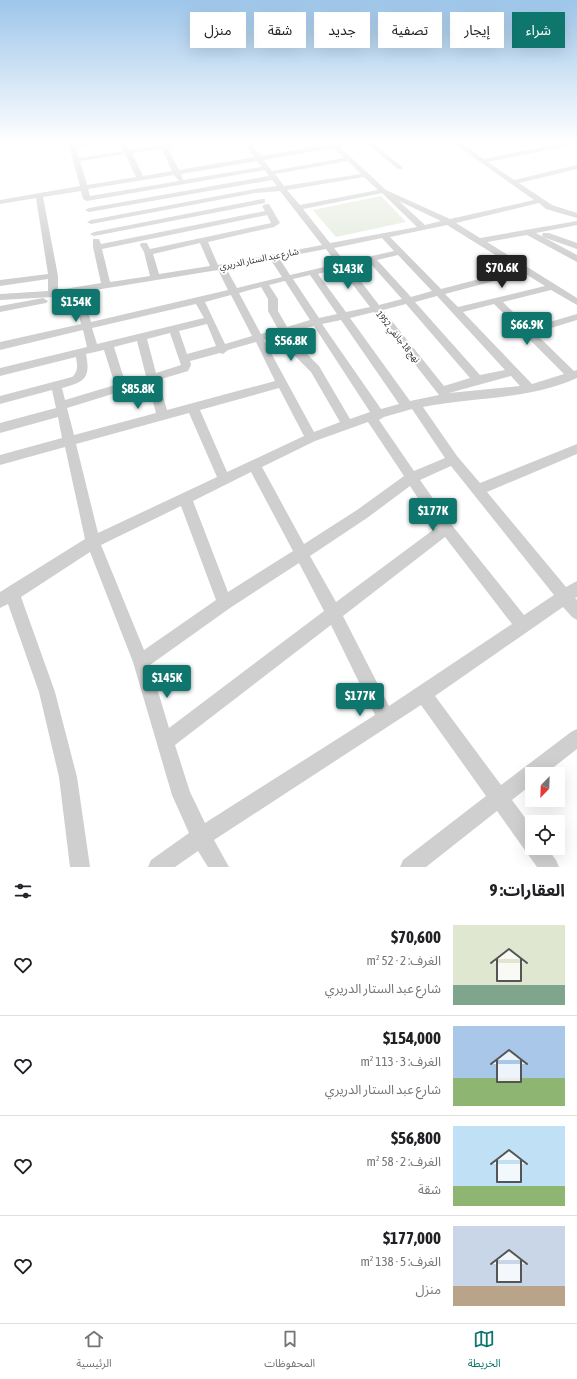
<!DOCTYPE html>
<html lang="ar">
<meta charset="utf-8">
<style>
:root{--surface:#fff;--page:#f6f6f6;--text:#202124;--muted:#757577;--line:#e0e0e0;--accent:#0f766e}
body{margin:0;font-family:"Asap Condensed","Noto Sans Arabic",sans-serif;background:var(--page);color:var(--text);direction:rtl;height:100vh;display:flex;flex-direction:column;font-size:15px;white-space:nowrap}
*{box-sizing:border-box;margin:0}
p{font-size:13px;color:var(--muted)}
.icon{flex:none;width:22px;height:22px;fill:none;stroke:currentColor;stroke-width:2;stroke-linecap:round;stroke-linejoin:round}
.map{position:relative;height:867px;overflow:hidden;direction:ltr}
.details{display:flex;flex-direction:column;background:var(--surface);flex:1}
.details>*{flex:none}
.top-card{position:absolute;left:12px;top:12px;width:553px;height:36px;direction:rtl;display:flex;gap:8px}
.needle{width:26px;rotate:203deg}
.buttons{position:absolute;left:525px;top:767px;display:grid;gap:8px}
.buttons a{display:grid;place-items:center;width:40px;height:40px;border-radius:0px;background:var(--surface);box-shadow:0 4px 16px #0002;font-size:20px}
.price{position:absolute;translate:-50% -34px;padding:0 9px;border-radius:4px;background:var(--accent);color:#fff;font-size:13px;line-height:26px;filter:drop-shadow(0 1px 2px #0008)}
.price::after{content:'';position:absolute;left:50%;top:24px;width:12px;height:9px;margin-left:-6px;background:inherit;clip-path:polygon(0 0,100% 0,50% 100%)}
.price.selected{background:#222;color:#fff}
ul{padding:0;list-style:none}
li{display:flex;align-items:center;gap:12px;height:100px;padding:0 12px}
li+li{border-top:1px solid var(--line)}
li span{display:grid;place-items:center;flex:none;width:112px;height:80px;border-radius:0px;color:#555}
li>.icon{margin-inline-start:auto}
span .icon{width:48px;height:48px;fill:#fffc;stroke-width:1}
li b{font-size:17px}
h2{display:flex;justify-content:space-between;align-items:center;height:48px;padding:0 12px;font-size:17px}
.tag{padding:0 14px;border-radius:0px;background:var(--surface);box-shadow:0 4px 16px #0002;font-size:14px;line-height:36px}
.tag.selected{background:var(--accent);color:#fff}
.dock{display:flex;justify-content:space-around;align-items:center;height:56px;border-top:1px solid var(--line);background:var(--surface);font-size:11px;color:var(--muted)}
.dock a{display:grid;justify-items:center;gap:2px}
.dock .selected{color:var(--accent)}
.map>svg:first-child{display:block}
.green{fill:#e5ecde}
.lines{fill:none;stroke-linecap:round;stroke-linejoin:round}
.minor{fill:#cfcfcf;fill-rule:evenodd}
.labels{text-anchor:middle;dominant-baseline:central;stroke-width:4;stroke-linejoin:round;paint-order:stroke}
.far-street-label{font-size:9px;fill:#323232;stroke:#fff}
</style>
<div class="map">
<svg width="577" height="867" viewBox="0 0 577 867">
<rect width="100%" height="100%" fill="#fff"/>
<polygon class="green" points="381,196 406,222 336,237 313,210"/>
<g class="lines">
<g class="minor">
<path d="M68 142H74L75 144 102 142 76 148 79 158 124 151 120 142H126L130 150 160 145 159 142H165L166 144 195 142 168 148 179 170 254 157 243 142H250L261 156 330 144 329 142H359L340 147 386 190 450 219 534 200 452 142H460L484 159 566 142H577V144L488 162 514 180 577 165V169L519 183 552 205 577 213V218L546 209 539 203 456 223 480 238 577 221V225L536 233 577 255V262L527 235 487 242 577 298V305L551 290 503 302 529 328 577 314V320L535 333 574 371 577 370V378C529 400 474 397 423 407L457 456 480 483 577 444V454L487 492 566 587 577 581V597L575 598 577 600V620L572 617 563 607 435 696 501 785 571 732 577 729V749L545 774H532V784L512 800 532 827V848H547L556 860 559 867H537L497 811 426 867H400L403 860 486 796 421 705 214 840 229 867H208L198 851 175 867H148L151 860 189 833 172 795 133 662 90 552 21 597 55 692 77 777 90 867H70L59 777 39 692 8 604 0 608V592L85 539 65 447 0 465V455L62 438 58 417 0 433V423L56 408 52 390 0 404V396L72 377C79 371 77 364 76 357L0 376V368L87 347 83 330 0 350V342L81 324 74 294 53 297 0 300V294L48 291V279L0 286V280L48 274 36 198 0 204V200L80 186ZM333 148 344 158 272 171 263 160ZM162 149 172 171 143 176 132 153ZM125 154 136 177 87 185 80 161ZM257 161 262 167 183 180 181 174ZM348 161 361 174 284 186 275 174ZM265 170 269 176 89 208 85 210 89 212 272 180 277 186 255 189 91 220 87 222 91 224 255 193 280 191 322 245 218 265 208 242 274 227 280 223 269 204H266L262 206 265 211 101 244 99 239H93V247L101 283 58 290V276L43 197 81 191 83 199 87 201ZM174 175 179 181 90 196 88 189ZM364 177 378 190 300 205 287 190ZM382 193 417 227 330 243 303 209ZM399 201 441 221 425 225ZM267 215 271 223 150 249 147 243H141L140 245 144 252 150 276 110 282 102 249ZM447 225 518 269 441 289 390 237ZM382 238 394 251 345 262 334 248ZM200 243 210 266 159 274 153 254ZM326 249 337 264 290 275 279 258ZM398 255 432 291 411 297 377 260ZM271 260 282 277 237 288 226 268ZM369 262 402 299 379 305 349 266ZM340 268 370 307 346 312 318 274ZM218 270 228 290 91 322 83 292ZM524 273 545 286 458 307 445 294ZM310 275 337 314 319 318 293 279ZM285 281 310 320 287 327 286 325 278 311V299L269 285ZM261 287 268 299V311L278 329 261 334 239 293ZM231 295 252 336 225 344 205 302ZM437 296 505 370 480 375 415 302ZM196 304 204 318 97 344 92 328ZM406 304 470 378 444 386 383 310ZM494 304 564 374 532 384 463 312ZM374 312 439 395 410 401 350 318ZM341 320 399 404 381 409 322 324ZM207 324 216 346 187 354 179 331ZM314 326 370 412 350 419 319 366 303 350 291 332ZM170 333 181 365 156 373 147 339ZM282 335 295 356 311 372 340 422 314 432 264 340ZM137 341 146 376 125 382 114 347ZM256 342 275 381 167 410 158 380 188 371 191 365 190 361 220 353 223 354 228 350ZM104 350 115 385 65 400 62 388C84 382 91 379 86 354ZM511 376 520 386 449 393ZM148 383 156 413 74 435 67 408ZM279 388 304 436 227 472 200 410ZM412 409 445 458 414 471 379 420 384 417ZM189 413 217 477 98 533 76 444ZM368 422 404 476 357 510 304 544 262 467 315 441ZM451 466 554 595 524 615 451 524 420 480ZM251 472 293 551 228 592 193 501ZM410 486 437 527 336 602 310 556 367 518ZM181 506 216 600 144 650 101 545ZM445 537 512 624 389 706 343 616ZM299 563 324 611 169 728 150 665 230 608ZM331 625 375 715 205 823 190 792 175 745Z"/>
<polygon points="365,142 372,142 402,167 402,169 398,169"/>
<polygon points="262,199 265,199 265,203 94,236 90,234 94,232"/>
<polygon points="543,233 549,233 577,243 577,249 543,237 542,235"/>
<polygon points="43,298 48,301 46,303 0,312 0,306"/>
</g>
</g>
<linearGradient id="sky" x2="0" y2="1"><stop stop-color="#9dc6ea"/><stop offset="0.54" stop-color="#fff"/><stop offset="1" stop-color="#fff" stop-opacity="0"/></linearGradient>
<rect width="577" height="264" fill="url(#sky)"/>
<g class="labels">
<g class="far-street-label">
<text transform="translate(259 259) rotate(-11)">شارع عبد الستار الدريري</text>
<text transform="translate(398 337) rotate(51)">نهج 18 جانفي 1952</text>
</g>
</g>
</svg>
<div class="buttons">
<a><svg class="needle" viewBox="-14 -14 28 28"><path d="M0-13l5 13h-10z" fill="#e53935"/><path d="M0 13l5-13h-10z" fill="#757577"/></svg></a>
<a><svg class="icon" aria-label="locate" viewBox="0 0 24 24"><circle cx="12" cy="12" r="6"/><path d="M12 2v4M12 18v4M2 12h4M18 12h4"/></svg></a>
</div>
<b class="price selected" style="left:502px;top:289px">$70.6K</b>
<b class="price" style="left:348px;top:290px">$143K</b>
<b class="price" style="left:76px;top:323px">$154K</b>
<b class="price" style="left:527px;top:346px">$66.9K</b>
<b class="price" style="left:291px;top:362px">$56.8K</b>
<b class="price" style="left:138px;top:410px">$85.8K</b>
<b class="price" style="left:433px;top:532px">$177K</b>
<b class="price" style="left:167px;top:699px">$145K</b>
<b class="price" style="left:360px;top:717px">$177K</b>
<div class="top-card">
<a class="tag selected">شراء</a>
<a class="tag">إيجار</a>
<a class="tag">تصفية</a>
<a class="tag">جديد</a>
<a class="tag">شقة</a>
<a class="tag">منزل</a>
</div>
</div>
<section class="details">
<h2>العقارات: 9<svg class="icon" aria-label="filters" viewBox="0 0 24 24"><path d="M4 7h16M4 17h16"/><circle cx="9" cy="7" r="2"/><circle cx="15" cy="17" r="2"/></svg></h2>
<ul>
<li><span style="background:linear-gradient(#dfe7d0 75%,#7fa58c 0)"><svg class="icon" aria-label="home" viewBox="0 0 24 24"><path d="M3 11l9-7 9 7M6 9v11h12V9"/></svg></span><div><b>$70,600</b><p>الغرف: 2 · 52 m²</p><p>شارع عبد الستار الدريري</p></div><svg class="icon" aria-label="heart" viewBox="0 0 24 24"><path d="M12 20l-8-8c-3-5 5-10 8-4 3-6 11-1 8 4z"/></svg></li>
<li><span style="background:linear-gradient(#a9c7e8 65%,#8fb573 0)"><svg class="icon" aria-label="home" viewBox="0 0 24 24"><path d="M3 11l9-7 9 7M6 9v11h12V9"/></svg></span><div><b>$154,000</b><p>الغرف: 3 · 113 m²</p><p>شارع عبد الستار الدريري</p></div><svg class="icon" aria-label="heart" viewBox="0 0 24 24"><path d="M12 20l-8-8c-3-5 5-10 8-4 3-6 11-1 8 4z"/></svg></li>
<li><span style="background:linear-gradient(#bfe0f5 75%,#8fb573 0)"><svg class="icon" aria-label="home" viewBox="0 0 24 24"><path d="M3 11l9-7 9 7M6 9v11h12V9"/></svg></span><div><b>$56,800</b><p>الغرف: 2 · 58 m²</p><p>شقة</p></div><svg class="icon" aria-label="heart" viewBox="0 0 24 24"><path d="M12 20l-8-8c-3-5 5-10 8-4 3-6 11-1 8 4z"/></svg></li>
<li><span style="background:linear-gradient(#c9d6e8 75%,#b9a48a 0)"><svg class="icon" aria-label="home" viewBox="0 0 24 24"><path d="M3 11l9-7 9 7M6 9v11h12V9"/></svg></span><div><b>$177,000</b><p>الغرف: 5 · 138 m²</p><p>منزل</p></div><svg class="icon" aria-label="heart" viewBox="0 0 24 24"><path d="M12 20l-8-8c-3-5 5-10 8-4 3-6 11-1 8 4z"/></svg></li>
</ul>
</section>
<nav class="dock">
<a class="selected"><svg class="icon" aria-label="map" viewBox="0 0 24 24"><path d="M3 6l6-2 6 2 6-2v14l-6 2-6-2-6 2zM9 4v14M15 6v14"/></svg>الخريطة</a>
<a><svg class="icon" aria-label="saved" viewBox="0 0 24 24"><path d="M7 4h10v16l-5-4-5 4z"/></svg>المحفوظات</a>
<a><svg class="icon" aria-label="home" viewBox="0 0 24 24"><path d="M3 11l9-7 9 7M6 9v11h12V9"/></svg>الرئيسية</a>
</nav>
